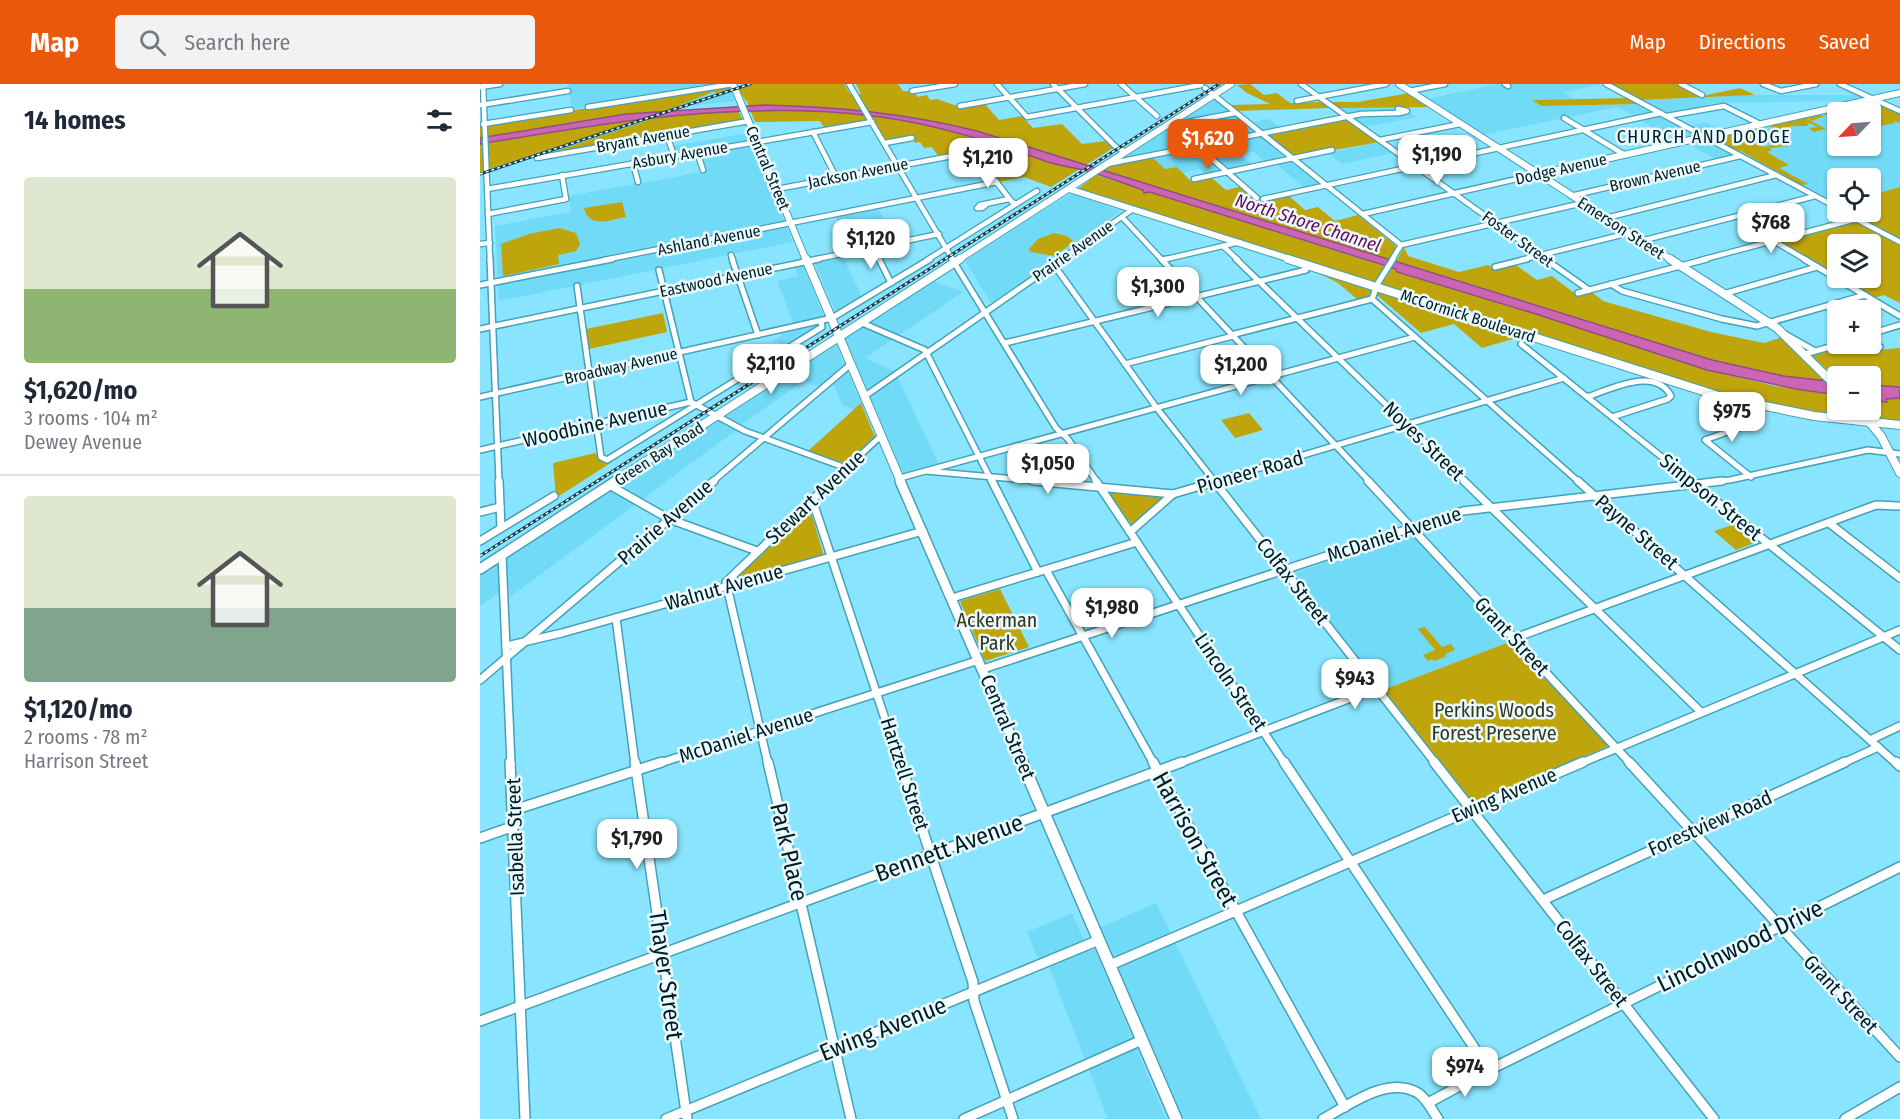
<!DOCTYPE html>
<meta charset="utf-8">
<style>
:root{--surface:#fff;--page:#f2f2f3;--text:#1f2937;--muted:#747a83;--line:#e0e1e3;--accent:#ea580c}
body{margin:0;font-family:"Fira Sans Condensed",sans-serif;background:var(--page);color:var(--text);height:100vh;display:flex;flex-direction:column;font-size:22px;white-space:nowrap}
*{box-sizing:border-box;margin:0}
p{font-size:20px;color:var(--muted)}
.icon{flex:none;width:33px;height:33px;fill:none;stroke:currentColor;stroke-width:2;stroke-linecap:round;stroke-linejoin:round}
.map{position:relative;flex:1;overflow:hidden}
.details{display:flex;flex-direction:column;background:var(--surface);width:480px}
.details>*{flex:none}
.needle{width:39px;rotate:245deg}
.buttons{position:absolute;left:1347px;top:18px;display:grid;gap:12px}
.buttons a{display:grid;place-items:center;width:54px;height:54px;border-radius:6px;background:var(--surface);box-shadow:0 2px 4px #0004;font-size:30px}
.price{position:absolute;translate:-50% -51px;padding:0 14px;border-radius:12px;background:#fff;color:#222;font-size:20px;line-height:39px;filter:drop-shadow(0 2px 3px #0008)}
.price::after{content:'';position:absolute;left:50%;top:36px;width:18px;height:14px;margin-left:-9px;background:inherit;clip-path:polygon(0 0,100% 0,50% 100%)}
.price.on{background:var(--accent);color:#fff}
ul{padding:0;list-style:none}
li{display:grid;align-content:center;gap:12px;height:318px;padding:0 24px}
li+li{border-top:2px solid var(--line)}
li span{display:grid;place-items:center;height:186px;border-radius:6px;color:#555}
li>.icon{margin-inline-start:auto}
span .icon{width:108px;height:108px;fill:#fffc;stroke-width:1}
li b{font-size:26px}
h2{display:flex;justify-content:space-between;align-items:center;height:72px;padding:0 24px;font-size:26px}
header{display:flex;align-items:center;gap:36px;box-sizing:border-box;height:84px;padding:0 30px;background:var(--accent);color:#fff}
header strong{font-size:28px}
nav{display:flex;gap:33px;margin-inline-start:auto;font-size:21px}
.search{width:420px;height:54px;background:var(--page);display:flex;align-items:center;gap:15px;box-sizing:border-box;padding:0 21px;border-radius:6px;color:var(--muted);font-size:22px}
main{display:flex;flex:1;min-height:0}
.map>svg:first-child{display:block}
.built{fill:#71daf6;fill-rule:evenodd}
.green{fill:#bfa50c}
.water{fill:#cc65b3;stroke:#8f4f88;stroke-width:1.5}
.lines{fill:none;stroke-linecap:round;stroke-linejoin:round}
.minor-far3-casing{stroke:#43a1b9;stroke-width:7}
.minor-far2-casing{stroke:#43a1b9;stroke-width:8}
.minor-far1-casing{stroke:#43a1b9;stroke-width:10}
.minor-casing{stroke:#43a1b9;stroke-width:12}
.major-far3-casing{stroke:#43a1b9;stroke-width:8}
.major-far2-casing{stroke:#43a1b9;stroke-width:10}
.major-far1-casing{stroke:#43a1b9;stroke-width:12}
.major-casing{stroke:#43a1b9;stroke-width:14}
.minor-far3{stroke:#fff;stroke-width:4.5}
.minor-far2{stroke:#fff;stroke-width:5}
.minor-far1{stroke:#fff;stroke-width:7}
.minor{stroke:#fff;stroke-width:9}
.major-far3{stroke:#fff;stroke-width:6}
.major-far2{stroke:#fff;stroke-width:8}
.major-far1{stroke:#fff;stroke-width:9}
.major{stroke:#fff;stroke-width:11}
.rail-casing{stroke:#183e49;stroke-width:3}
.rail{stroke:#e9faff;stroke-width:1.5;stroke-dasharray:3;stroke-linecap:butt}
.labels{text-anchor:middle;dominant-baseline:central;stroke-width:5;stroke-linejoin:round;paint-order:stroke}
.far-street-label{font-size:16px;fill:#001b22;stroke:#e9faff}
.far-neighbourhood-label{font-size:18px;letter-spacing:1.5px;fill:#001b22;stroke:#e9faff}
.far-water-label{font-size:18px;font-style:italic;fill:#690457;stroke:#e9faff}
.street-label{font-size:20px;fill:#001b22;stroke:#e9faff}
.park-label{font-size:20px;fill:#38331c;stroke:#e9faff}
.near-street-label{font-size:24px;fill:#001b22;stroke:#e9faff}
</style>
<header>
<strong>Map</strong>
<div class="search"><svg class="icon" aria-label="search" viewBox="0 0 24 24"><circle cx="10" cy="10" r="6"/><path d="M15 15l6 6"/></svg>Search here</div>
<nav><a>Map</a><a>Directions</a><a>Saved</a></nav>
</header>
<main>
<section class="details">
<h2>14 homes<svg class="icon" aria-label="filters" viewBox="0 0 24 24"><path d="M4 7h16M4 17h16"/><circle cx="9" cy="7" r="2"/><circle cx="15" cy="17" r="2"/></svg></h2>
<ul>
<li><span style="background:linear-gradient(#dfe7d0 60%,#8fb573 0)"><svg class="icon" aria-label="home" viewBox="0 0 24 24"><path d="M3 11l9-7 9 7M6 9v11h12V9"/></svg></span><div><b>$1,620/mo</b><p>3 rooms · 104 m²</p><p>Dewey Avenue</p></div></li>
<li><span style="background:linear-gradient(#dfe7d0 60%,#7fa58c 0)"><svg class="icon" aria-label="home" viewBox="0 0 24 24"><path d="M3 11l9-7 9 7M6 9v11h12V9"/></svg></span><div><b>$1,120/mo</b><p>2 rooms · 78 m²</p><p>Harrison Street</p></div></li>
</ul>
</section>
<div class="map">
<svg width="1420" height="1035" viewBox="0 0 1420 1035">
<rect width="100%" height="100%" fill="#89e5ff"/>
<g class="built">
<polygon points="88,0 248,0 92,25"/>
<polygon points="1018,0 1123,0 1083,8 1094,15 1054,16 1062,22 1160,20 1176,29 1157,33 1137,23 1002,51 946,15"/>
<polygon points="251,4 257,17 207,22 202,19"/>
<polygon points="734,11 768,39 788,35 802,45 782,49 846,101 827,106 794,78 788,80 772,67 760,70 774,82 727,92 719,85 703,89 697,83 685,85 654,76 646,68"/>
<polygon points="1275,11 1380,11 1384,14 1368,17 1235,19 1189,31 1159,16"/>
<path d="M1393 17 1420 30V155L1369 128H1390V94H1358L1357 121 1232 54ZM1358 28H1390V62H1358Z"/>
<polygon points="923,23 937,33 885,43 858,24"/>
<polygon points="1181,29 1209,42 1226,38 1245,48 1226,52 1262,73 1242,78 1200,56 1204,54 1194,49 1186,51 1157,34"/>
<polygon points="163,35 167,37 9,89 9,85"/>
<polygon points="268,49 313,158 19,217 15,142 91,128 89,112 227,87 220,66 194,70 192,62"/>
<polygon points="900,58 915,69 862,80 848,69"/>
<polygon points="594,110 641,127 511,219 485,177 550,134 587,112"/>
<polygon points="398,124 410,146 399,148 396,143 380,146 387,162 371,165 356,133"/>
<polygon points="361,169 382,213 356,229 333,175"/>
<polygon points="321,178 345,235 340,240 306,262 293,257 302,251 301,246 315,243 297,197 318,192 314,180"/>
<polygon points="453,197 483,208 385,274 418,289 416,290 459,381 424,391 365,254"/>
<polygon points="356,261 381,319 375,325 362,321 352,297 343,304 324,297 258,343 259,344 30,513 29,502 0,522 0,491"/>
<polygon points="933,449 1032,557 903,606 811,490"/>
<polygon points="676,819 781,1035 704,1035 621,843"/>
<polygon points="592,829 609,868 615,865 686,1035 628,1035 570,885 557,872 547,848"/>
</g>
<g class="green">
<polygon points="272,0 364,0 371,11 381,10 376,0 418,0 423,7 434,8 438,13 447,11 450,16 457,15 480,23 504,19 519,36 542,32 553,44 582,40 602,60 625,57 633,64 571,103 544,93 519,98 495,67 459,73 452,63 444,64 440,58 435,59 432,53 406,57 393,36 345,45 340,37 275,38 267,18 269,17 266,17 258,5"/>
<polygon points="770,0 784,11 797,9 810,19 842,18 849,24 756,27 749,21 790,20 767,9 757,1"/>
<polygon points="1128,0 1196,0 1222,12 1260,4 1275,11 1159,16"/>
<polygon points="249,2 250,5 236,9 233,8 173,32 258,26 263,37 64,71 166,37 162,35 0,88 0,41"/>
<polygon points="929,9 951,23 858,24 850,18 878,18"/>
<polygon points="1150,14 1160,20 1062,22 1052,16"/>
<polygon points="1393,17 1420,30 1420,39 1413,37 1415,39 1391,44 1390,28 1366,27 1348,32 1342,29"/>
<polygon points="1334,30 1345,32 1331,37 1346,45 1333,48 1329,44 1338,43 1329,39 1327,42 1313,42 1297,46 1289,41 1332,31 1327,38"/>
<polygon points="866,34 900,58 814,73 785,50"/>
<polygon points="1279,43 1294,53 1287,52 1269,58 1285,63 1299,59 1295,56 1299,55 1308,59 1308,62 1290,64 1292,66 1287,68 1309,81 1299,84 1328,100 1321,101 1259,66 1260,68 1234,55"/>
<polygon points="672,73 685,85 697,83 712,98 732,94 746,106 763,102 779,117 808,111 825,126 838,123 855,137 878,131 915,161 916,165 908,176 622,86 630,81"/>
<polygon points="616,91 904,182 897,197 888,197 598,105"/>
<polygon points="1420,103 1420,155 1369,128 1390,128 1391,109 1396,110"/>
<path d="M142 118 146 133C130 136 109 145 104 124Z"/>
<polygon points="1377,138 1420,161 1420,219 1404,211 1394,214 1358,194 1390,194 1390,160 1358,160 1358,193 1299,159"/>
<polygon points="79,144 96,149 100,160 96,167 78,171 79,180 23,192 21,160 49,150"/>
<polygon points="574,149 587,152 594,158 574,172 551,168 549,165 558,155"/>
<polygon points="924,163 928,172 979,188 1008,181 1015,186 1036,181 1057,196 1072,192 1097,211 1111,207 1123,217 1231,248 1284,259 1302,253 1328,279 1343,297 1303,292 1232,276 916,178"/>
<path d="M912 184 917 186V188L1056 230 1227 286 1295 302 1356 311 1358 326H1372L1377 331 1375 333C1287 325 1205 299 1122 272 1049 249 977 225 904 202L902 200Z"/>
<polygon points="844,187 891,205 889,212 877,215 858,199 840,190"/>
<polygon points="899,208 1043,252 1002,264 974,240 941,249 897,211"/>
<polygon points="183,229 187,248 109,265 106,245"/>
<polygon points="1351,264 1359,269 1420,264 1420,303 1391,301 1390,292 1358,292 1357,295 1331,271"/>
<path d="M1391 314H1420V337C1406 336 1395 337 1385 326H1390Z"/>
<polygon points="381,319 395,353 367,380 328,367"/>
<polygon points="769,329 783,346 755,354 741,336"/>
<polygon points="115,369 122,377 132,378 76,414 73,379"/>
<polygon points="632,408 686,412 653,442 629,412"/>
<polygon points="330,425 344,472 252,498 252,496"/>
<polygon points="1255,440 1277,458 1256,466 1234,447"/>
<polygon points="520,505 549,563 505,577 480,517"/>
<polygon points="945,543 962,563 971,560 975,566 965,570 967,572 954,577 952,575 948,577 943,571 955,566 938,545"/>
<polygon points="1032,557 1129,662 991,721 903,606"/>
</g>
<g class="water">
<path d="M284 21C358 23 425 29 497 47L1232 276 1303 292 1357 298V311L1316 305 1227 286 1056 230 917 188 916 185 670 108 664 109 663 106C642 99 620 90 599 85 588 83 578 81 568 78 511 58 453 39 393 32 259 16 132 38 0 60V54L146 30Z"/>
<polygon points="1391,301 1420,303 1420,314 1406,315 1407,318 1403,318 1400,315 1391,314"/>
</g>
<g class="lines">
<g class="minor-far3-casing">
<g id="minor-far3">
<polyline points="3,0 10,176"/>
<polyline points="369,0 473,176"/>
<polyline points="517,0 547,33 721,1"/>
<polyline points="573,0 636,63 646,68"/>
<polyline points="641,0 677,32"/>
<polyline points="821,0 1067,176"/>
<polyline points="1025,0 1028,2"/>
<polyline points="1126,0 1358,124"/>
<polyline points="1201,0 1222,11"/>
<polyline points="1283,0 1301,7 1336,0"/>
<polyline points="1360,0 1420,27"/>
<polyline points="0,3 20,0"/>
<polyline points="725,4 921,161"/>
<polyline points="432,7 475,0"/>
<polyline points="929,7 965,0"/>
<polyline points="817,17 906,0"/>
<polyline points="1,21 88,7"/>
<polyline points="480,22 605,0"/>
<polyline points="108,23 253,0"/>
<polygon points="918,25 927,27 919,29"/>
<polyline points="1187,32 1244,22 1280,40"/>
<polyline points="1084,34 1145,71"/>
<polyline points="691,39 777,114"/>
<polyline points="3,40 91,26"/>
<polyline points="693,41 755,29"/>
<polyline points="333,48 356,93"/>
<polyline points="187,51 194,72"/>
<polyline points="900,56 980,40"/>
<polyline points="405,59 432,54"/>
<polyline points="217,68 223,86"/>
<polyline points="57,74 269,37"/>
<polyline points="153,79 158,98"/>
<polyline points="627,80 881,30 919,29"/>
<polyline points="714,95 852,66"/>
<polyline points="7,105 392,38"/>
<polyline points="297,105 493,68 532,118 536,120"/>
<polyline points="1091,112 1260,72"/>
<polyline points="783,115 1181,29"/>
<polyline points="507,120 502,124 497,124 500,121 529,115"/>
<polyline points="1363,128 1420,158"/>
<polyline points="8,130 86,115 82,91"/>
<polyline points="883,130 1059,90"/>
<polyline points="642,133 682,176"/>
<polyline points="1126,134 1296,91"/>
<polyline points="1161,157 1335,112"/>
<polyline points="1294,157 1326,176"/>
<polyline points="0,160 10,159"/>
<polyline points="921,161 1103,119"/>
<polyline points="743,162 758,176"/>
<polyline points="393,163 400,176"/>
<polyline points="251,171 253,176"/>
<polyline points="124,176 517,98"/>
<polyline points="332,176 459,150"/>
<polyline points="447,176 557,107"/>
<polyline points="580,176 653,125"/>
<polyline points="682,176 760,158"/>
<polyline points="912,176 921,161"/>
<polyline points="1041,176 1149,149"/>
<polyline points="1221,176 1376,135"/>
</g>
</g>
<g class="minor-far2-casing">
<g id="minor-far2">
<polyline points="10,175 19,398"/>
<polyline points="252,175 278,251"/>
<polyline points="399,175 411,199"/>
<polyline points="472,175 576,344 588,355 617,398"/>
<polyline points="681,175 890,398"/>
<polyline points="756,175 986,398"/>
<polyline points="1065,175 1109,206"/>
<polyline points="1324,175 1420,232"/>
<polyline points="682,176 687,175"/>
<polyline points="574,181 676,323 735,398"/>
<polyline points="1015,183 1047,175"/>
<polyline points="179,186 211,318 265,347 366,384"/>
<polyline points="1131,200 1142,207 1242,235 1277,242 1385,211"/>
<polyline points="0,201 132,175"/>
<polyline points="97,202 121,373 127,376 342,243 341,237"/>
<polyline points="1098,209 1227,175"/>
<polyline points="1243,210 1337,183"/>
<polyline points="892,215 1099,398"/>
<polyline points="892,215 898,199 913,175"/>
<polyline points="380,238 445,266 512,398"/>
<polyline points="0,245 339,175"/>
<polyline points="1303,249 1335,267"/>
<polyline points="1390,250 1420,241"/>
<polyline points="751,251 892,215"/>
<polyline points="1390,257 1400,263"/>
<polyline points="525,259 826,186"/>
<polyline points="1041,260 1213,398"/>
<polyline points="1325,270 1360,260"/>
<polyline points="645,280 753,252"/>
<polyline points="385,312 582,175"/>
<polyline points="0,313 352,234 450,175"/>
<path d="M1107 313C1131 305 1175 282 1191 312L1188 315 1132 333"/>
<polyline points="1225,356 1271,393"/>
<polyline points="1225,356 1270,340"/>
<polyline points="0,366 211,318"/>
<polyline points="446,387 569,398"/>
<polyline points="420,394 935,253"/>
<polyline points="232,398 371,280"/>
<polyline points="351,398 402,351"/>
<polyline points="732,398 1084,294"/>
<polyline points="1229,398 1250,396 1388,366 1420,370"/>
</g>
</g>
<g class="minor-far1-casing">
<g id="minor-far1">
<polyline points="19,397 21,444"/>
<polyline points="512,397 558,488"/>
<polyline points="553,397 693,410 737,397"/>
<polyline points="616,397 805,680"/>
<polyline points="734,397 956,680"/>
<polyline points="888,397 1151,680"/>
<polyline points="984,397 1221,628"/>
<polyline points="1098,397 1417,680"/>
<polyline points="1211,397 1420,566"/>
<polyline points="131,402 189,435 277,467"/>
<polyline points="332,415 420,680"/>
<polyline points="0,428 20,423"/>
<polyline points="1349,439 1420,494"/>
<polyline points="650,448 693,410"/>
<polyline points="0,457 74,412"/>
<polyline points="22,471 31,680"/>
<polyline points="566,486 674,680"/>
<polyline points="472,514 657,458"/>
<polyline points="136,534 155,680"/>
<polyline points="1035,554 1396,421 1418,422"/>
<polyline points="26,562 82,549 443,447"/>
<polyline points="503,585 983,427 1242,397"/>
<polyline points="0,596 234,397"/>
<polyline points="1390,656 1420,642"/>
<polyline points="177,680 499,576"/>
<polyline points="288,680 246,498 352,397"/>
<polyline points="698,680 897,604"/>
<polyline points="1099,680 1420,546"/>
<polyline points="1361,680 1398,663"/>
</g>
</g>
<g class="minor-casing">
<g id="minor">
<polyline points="30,678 45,1035"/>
<polyline points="155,678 207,1035"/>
<polyline points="288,678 371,1035"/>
<polyline points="420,678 493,898 494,917 533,1035"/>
<polyline points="673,678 865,1023"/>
<polyline points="804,678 1009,986"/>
<polyline points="954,678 1234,1035"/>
<polyline points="1149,678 1420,973"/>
<polyline points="1416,678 1420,682"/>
<polyline points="34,726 182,678"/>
<polyline points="0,754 34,742"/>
<polyline points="1063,816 1365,678"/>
<polyline points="630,881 1103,678"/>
<polyline points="0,937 702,678"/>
<polyline points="948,1019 1009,986 1420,783"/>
<polyline points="186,1035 619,856"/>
<polyline points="484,1035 662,956"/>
<path d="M843 1035C869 1021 908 991 938 1009 947 1015 952 1026 958 1035"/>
<polyline points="1365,1035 1420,1003"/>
</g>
</g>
<g class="major-far3-casing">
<g id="major-far3">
<polyline points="253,0 326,176"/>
<polyline points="919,0 1192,176"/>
<polyline points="1059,90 1420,9"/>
<polyline points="589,105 813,176"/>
<polyline points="478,176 751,0"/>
</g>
</g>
<g class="major-far2-casing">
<g id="major-far2">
<polyline points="326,175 421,398"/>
<polyline points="808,175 1242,313 1334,332 1420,341"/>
<polyline points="1190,175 1297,244 1358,304"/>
<polyline points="1379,326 1401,352 1420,389"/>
<polyline points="134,398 480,175"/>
</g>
</g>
<g class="major-far1-casing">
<g id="major-far1">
<polyline points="420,397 543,680"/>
<polyline points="0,485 136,397"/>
</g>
</g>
<g class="major-casing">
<polyline id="major" points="542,678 696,1035"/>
</g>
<use href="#minor-far3" class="minor-far3"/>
<use href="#minor-far2" class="minor-far2"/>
<use href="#minor-far1" class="minor-far1"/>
<use href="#minor" class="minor"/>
<use href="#major-far3" class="major-far3"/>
<use href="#major-far2" class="major-far2"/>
<use href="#major-far1" class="major-far1"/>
<use href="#major" class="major"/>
<g class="rail-casing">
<g id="rail">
<polyline points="0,90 270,0"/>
<polyline points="0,472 739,0"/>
</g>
</g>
<use href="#rail" class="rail"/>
</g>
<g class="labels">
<g class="far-street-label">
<text transform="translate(163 55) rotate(-10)">Bryant Avenue</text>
<text transform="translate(200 71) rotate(-10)">Asbury Avenue</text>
<text transform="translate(288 84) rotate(67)">Central Street</text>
<text transform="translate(1081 85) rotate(-13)">Dodge Avenue</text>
<text transform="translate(378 89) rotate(-11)">Jackson Avenue</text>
<text transform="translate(1175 92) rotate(-13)">Brown Avenue</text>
<text transform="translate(1141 144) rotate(33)">Emerson Street</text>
<text transform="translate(1038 155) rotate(36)">Foster Street</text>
<text transform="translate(229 156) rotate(-11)">Ashland Avenue</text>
<text transform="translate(593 167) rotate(-35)">Prairie Avenue</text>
<text transform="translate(236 196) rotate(-12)">Eastwood Avenue</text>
<text transform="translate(988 232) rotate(18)">McCormick Boulevard</text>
<text transform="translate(141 282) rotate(-13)">Broadway Avenue</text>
<text transform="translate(179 370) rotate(-33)">Green Bay Road</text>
</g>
<g class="far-neighbourhood-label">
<text x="1224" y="53">CHURCH AND DODGE</text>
</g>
<g class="far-water-label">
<text transform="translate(828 139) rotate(18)">North Shore Channel</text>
</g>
<g class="street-label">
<text transform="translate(115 340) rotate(-13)">Woodbine Avenue</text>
<text transform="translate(944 357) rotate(44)">Noyes Street</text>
<text transform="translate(770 388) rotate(-16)">Pioneer Road</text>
<text transform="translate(335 413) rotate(-43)">Stewart Avenue</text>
<text transform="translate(1231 413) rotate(39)">Simpson Street</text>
<text transform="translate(185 438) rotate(-41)">Prairie Avenue</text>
<text transform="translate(1157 448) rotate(41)">Payne Street</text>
<text transform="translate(914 450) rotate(-18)">McDaniel Avenue</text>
<text transform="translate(813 497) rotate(52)">Colfax Street</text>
<text transform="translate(244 503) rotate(-16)">Walnut Avenue</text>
<text transform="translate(1032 552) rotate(47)">Grant Street</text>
<text transform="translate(751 598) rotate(56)">Lincoln Street</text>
<text transform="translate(528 643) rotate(67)">Central Street</text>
<text transform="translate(266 651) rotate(-18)">McDaniel Avenue</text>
<text transform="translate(425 690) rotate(72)">Hartzell Street</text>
<text transform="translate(1024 711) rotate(-23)">Ewing Avenue</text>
<text transform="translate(1230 739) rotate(-24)">Forestview Road</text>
<text transform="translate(35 753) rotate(-92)">Isabella Street</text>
<text transform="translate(1112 879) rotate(52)">Colfax Street</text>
<text transform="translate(1361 910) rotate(47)">Grant Street</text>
</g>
<g class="park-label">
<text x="517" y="536">Ackerman<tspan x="517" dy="23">Park</tspan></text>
<text x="1014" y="626">Perkins Woods<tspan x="1014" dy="23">Forest Preserve</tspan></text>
</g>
<g class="near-street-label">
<text transform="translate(715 755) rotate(61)">Harrison Street</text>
<text transform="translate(469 764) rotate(-20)">Bennett Avenue</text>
<text transform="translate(309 768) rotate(77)">Park Place</text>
<text transform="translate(1260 862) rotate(-26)">Lincolnwood Drive</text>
<text transform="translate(186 891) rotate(82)">Thayer Street</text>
<text transform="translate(403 945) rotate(-22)">Ewing Avenue</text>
</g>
</g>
</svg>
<div class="buttons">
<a><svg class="needle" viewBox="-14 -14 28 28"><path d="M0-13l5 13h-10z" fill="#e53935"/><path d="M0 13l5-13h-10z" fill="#747a83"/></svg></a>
<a><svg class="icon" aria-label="locate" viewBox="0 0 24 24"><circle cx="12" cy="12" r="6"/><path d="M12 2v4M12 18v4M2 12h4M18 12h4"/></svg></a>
<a><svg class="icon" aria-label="layers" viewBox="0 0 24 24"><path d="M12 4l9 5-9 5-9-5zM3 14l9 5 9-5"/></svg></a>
<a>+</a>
<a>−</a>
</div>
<b class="price on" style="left:728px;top:86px">$1,620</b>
<b class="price" style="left:957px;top:102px">$1,190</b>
<b class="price" style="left:508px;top:105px">$1,210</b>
<b class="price" style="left:1291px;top:170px">$768</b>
<b class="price" style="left:391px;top:186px">$1,120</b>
<b class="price" style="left:678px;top:234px">$1,300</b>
<b class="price" style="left:291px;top:311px">$2,110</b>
<b class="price" style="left:761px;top:312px">$1,200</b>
<b class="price" style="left:1252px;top:359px">$975</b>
<b class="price" style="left:568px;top:411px">$1,050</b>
<b class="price" style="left:632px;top:555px">$1,980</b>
<b class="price" style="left:875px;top:626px">$943</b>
<b class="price" style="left:157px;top:786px">$1,790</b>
<b class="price" style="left:985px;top:1014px">$974</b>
</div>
</main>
